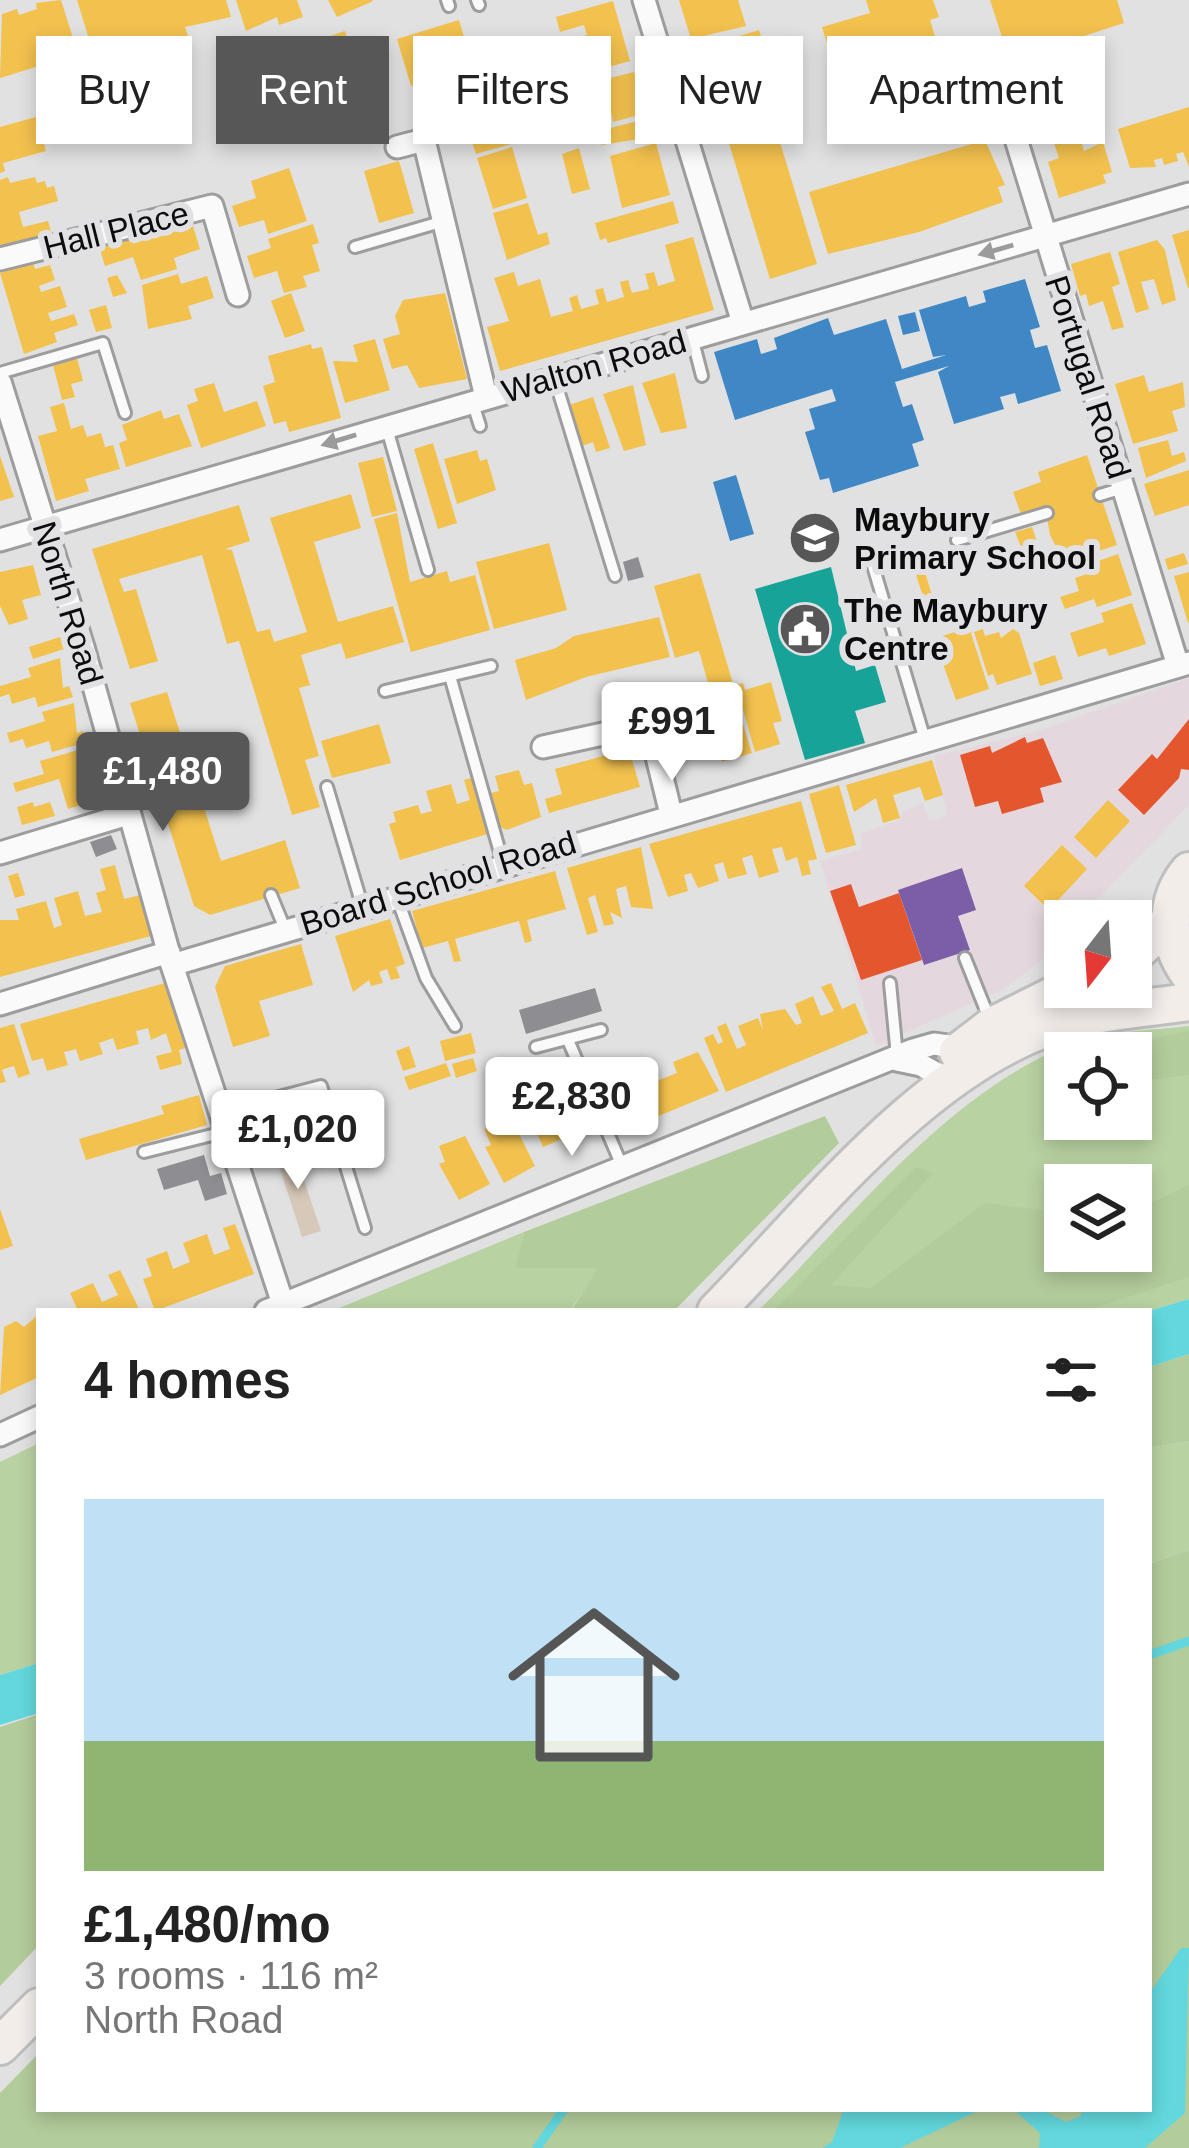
<!DOCTYPE html>
<meta charset="utf-8">
<style>
:root{--surface:#fff;--page:#f2f2f2;--text:#222;--muted:#767676;--line:#e0e0e0;--accent:#575758}
body{margin:0;font-family:Helvetica,sans-serif;background:var(--page);color:var(--text);height:100vh;display:flex;flex-direction:column;font-size:45px;white-space:nowrap}
*{box-sizing:border-box;margin:0}
p{font-size:39px;color:var(--muted)}
.icon{flex:none;width:66px;height:66px;fill:none;stroke:currentColor;stroke-width:2;stroke-linecap:round;stroke-linejoin:round}
.map{position:relative;flex:1;overflow:hidden}
.details{position:absolute;left:36px;top:1308px;width:1116px;height:804px;display:flex;flex-direction:column;background:var(--surface);border-radius:0px;box-shadow:0 6px 18px #0003}
.details>*{flex:none}
.banner{position:absolute;left:36px;top:36px;width:1119px;height:108px;display:flex;gap:24px}
.needle{width:78px;rotate:197deg}
.tools{position:absolute;left:1044px;top:900px;display:grid;gap:24px}
.tools a{display:grid;place-items:center;width:108px;height:108px;border-radius:0px;background:var(--surface);box-shadow:0 6px 18px #0003;font-size:60px}
.price{position:absolute;translate:-50% -102px;padding:0 27px;border-radius:12px;background:#fff;color:#222;font-size:39px;line-height:78px;filter:drop-shadow(0 3px 6px #0008)}
.price::after{content:'';position:absolute;left:50%;top:72px;width:36px;height:27px;margin-left:-18px;background:inherit;clip-path:polygon(0 0,100% 0,50% 100%)}
.price.active{background:var(--accent);color:#fff}
ul{padding:0;list-style:none}
li{display:grid;align-content:center;gap:24px;height:636px;padding:0 48px}
li+li{border-top:3px solid var(--line)}
li span{display:grid;place-items:center;height:372px;border-radius:0px;color:#555}
li>.icon{margin-inline-start:auto}
span .icon{width:216px;height:216px;fill:#fffc;stroke-width:1}
li b{font-size:51px}
h2{display:flex;justify-content:space-between;align-items:center;height:144px;padding:0 48px;font-size:51px}
.chip{padding:0 42px;border-radius:0px;background:var(--surface);box-shadow:0 6px 18px #0003;font-size:42px;line-height:108px}
.chip.active{background:var(--accent);color:#fff}
.map>svg:first-child{display:block}
.commercial{fill:#e4d8de}
.green{fill:#b9d2a2;fill-rule:evenodd}
.forest{fill:#b3cc9b}
.water{fill:#62d8de}
.homes{fill:#f2c14e}
.shops{fill:#e4572e}
.offices{fill:#7b5ea7}
.schools{fill:#3f88c5}
.public{fill:#17a398}
.industry{fill:#8d8d92}
.lines{fill:none;stroke-linecap:round;stroke-linejoin:round}
.stream{stroke:#62d8de;stroke-width:9}
.building{fill:#d7c9b9}
.service-casing{stroke:#9d9d9e;stroke-width:16}
.minor-casing{stroke:#9d9d9e;stroke-width:27}
.primary-casing{stroke:#bfbfc0;stroke-width:42}
.service{stroke:#fafafb;stroke-width:10}
.minor{stroke:#fafafb;stroke-width:21}
.primary{stroke:#f3edea;stroke-width:36}
.oneway{fill:#9b9b9c}
.labels{text-anchor:middle;dominant-baseline:central;stroke-width:12;stroke-linejoin:round;paint-order:stroke}
.street-label{font-size:33px;fill:#0c0c0d;stroke:#e1e0e3}
.poi-label{font-size:33px;font-weight:bold;fill:#0c0c0d;stroke:#e1e0e3;text-anchor:start}
</style>
<div class="map">
<svg width="1189" height="2148" viewBox="0 0 1189 2148">
<rect width="100%" height="100%" fill="#e1e1e2"/>
<polygon class="commercial" points="1189,678 1189,805 1076,921 1065,921 1065,934 1039,963 1002,990 876,1046 820,861 862,849 860,834 899,820 903,811 923,803 929,821 947,816 934,756 1037,731"/>
<g class="green">
<path d="M1189 1026V1299L1149 1311H758C849 1220 949 1091 1071 1044 1107 1030 1151 1031 1189 1026ZM1065 1053H1131V1119H1065ZM1065 1185H1131V1251H1065Z"/>
<polygon points="524,1232 517,1268 599,1268 570,1311 332,1311"/>
<polygon points="1189,1441 1189,1550 1149,1564 1149,1448"/>
<polygon points="39,1443 39,1663 0,1675 0,1462"/>
</g>
<g class="forest">
<polygon points="1189,1031 1189,1075 1131,1082 1131,1053 1077,1053"/>
<polygon points="825,1116 839,1143 674,1311 571,1311 598,1268 516,1268 524,1232"/>
<polygon points="916,1167 933,1173 831,1285 871,1288 985,1203 1065,1213 1065,1251 1131,1251 1131,1213 1189,1185 1189,1277 1085,1311 773,1311"/>
<polygon points="1189,1354 1189,1441 1149,1448 1149,1367"/>
<polygon points="1189,1550 1189,2148 0,2148 0,2093 39,2053 39,2109 1149,2109 1149,1564"/>
<polygon points="39,1714 39,1945 0,1986 0,1727"/>
</g>
<g class="water">
<polygon points="1189,1299 1189,1354 1149,1367 1149,1311"/>
<polygon points="39,1663 39,1713 0,1725 0,1675"/>
<polygon points="1181,1948 1189,1948 1185,2113 1145,2148 1039,2148 1040,2133 1013,2109 1041,2109 1066,2122 1081,2116 1082,2109 1149,2109 1149,1994"/>
<polygon points="844,2109 982,2109 900,2148 822,2148 832,2142"/>
</g>
<g class="homes">
<polygon points="61,0 78,54 0,78 2,14 17,9 19,15 37,9 36,3"/>
<polygon points="77,0 226,0 231,17 185,27 188,36 135,52 136,57 122,61 120,54 96,62"/>
<polygon points="236,0 297,0 303,17 279,25 277,17 246,31"/>
<polygon points="328,0 372,0 373,1 337,17"/>
<polygon points="679,0 738,0 746,26 691,39"/>
<polygon points="866,0 933,0 939,17 930,20 953,97 913,109 906,83 844,101 822,27 870,13"/>
<polygon points="990,0 1117,0 1124,23 1053,46 1058,60 1014,74"/>
<polygon points="613,1 630,61 598,70 600,76 589,79 590,83 634,72 646,113 613,122 611,112 575,122 568,95 579,88 571,90 555,60 565,57 561,42 587,35 584,25 560,32 556,17"/>
<polygon points="459,20 473,67 411,86 397,39"/>
<polygon points="759,30 786,118 715,140 688,52"/>
<polygon points="345,31 353,57 333,64 324,38"/>
<polygon points="1062,83 1069,107 1059,110 1052,86"/>
<polygon points="1050,95 1054,107 1028,116 1024,104"/>
<polygon points="1189,107 1189,167 1183,152 1176,154 1178,161 1164,165 1162,158 1154,160 1156,167 1130,168 1118,129"/>
<polygon points="36,117 46,151 3,163 5,171 0,173 0,127"/>
<polygon points="503,119 511,144 476,154 468,130"/>
<polygon points="646,119 651,137 602,145 598,131"/>
<polygon points="775,126 817,264 770,279 728,140"/>
<polygon points="1077,129 1084,151 1103,142 1112,172 1103,175 1106,183 1059,198 1048,162 1059,158 1052,137"/>
<polygon points="985,140 1005,185 998,187 1003,202 919,232 828,254 809,192"/>
<polygon points="656,143 670,195 622,208 610,156"/>
<polygon points="512,147 527,198 493,209 477,158"/>
<polygon points="579,148 590,189 572,194 562,154"/>
<polygon points="399,161 414,213 379,223 364,171"/>
<polygon points="289,168 307,221 268,234 264,220 239,227 232,206 256,198 251,181"/>
<polygon points="8,177 10,183 35,177 37,183 45,181 47,188 54,186 58,201 19,212 23,227 48,221 52,235 0,249 0,180"/>
<polygon points="673,201 679,223 608,243 606,238 600,240 595,223"/>
<polygon points="528,203 538,235 547,232 550,244 507,260 493,213"/>
<polygon points="163,223 166,234 193,226 200,249 174,258 177,269 141,280 133,257 105,266 98,243"/>
<polygon points="313,224 319,243 312,245 320,271 303,276 307,287 284,293 277,271 254,278 247,256 271,248 268,239"/>
<polygon points="1189,230 1189,288 1188,288 1172,235"/>
<polygon points="693,237 714,310 500,371 487,327 509,321 494,278 514,272 518,286 540,279 551,317 573,311 569,298 577,295 581,309 599,304 595,290 603,288 607,302 624,297 620,282 628,280 632,293 649,289 645,274 654,272 658,286 675,281 665,245"/>
<polygon points="1157,240 1165,250 1176,300 1162,305 1154,279 1141,282 1149,309 1136,313 1118,252"/>
<polygon points="1110,252 1120,284 1112,287 1124,327 1112,330 1103,301 1089,306 1086,294 1080,296 1071,264"/>
<polygon points="33,262 35,269 50,265 55,280 39,286 41,292 60,286 67,307 48,313 51,321 74,314 78,325 54,333 57,342 24,354 0,273"/>
<polygon points="178,274 181,284 207,276 214,298 188,306 192,319 148,329 142,285"/>
<polygon points="117,275 127,293 113,297 107,278"/>
<polygon points="291,293 305,331 285,338 271,301"/>
<polygon points="445,293 467,379 419,388 407,365 392,369 383,339 400,334 395,316 403,300"/>
<polygon points="106,305 112,328 96,332 89,310"/>
<polygon points="375,339 390,390 345,403 333,361 358,362 353,345"/>
<polygon points="311,344 312,349 322,347 341,418 289,432 286,421 274,424 263,386 275,382 268,356"/>
<polygon points="77,358 83,381 71,384 75,397 62,400 53,365"/>
<polygon points="675,373 687,428 661,433 642,383"/>
<polygon points="1144,375 1149,392 1183,382 1185,407 1172,411 1178,431 1133,444 1115,384"/>
<polygon points="214,383 224,412 257,401 266,426 201,448 187,405 198,401 194,389"/>
<polygon points="633,385 646,445 624,451 603,394"/>
<polygon points="593,397 610,448 596,452 593,442 582,446 569,405"/>
<polygon points="64,403 71,429 83,425 87,437 101,433 105,447 113,445 120,469 85,479 89,491 56,501 38,436 57,431 50,407"/>
<polygon points="161,410 164,419 179,414 192,446 126,467 119,443 127,440 122,425"/>
<polygon points="1168,440 1172,456 1184,452 1186,461 1146,478 1138,448"/>
<polygon points="433,443 457,523 438,529 414,449"/>
<polygon points="477,450 480,461 487,459 496,490 457,504 444,459"/>
<polygon points="1087,455 1117,545 1064,562 1050,535 1045,506 1021,514 1013,492 1041,482 1038,472"/>
<polygon points="0,456 14,497 0,501"/>
<polygon points="383,457 397,511 372,517 358,463"/>
<polygon points="1189,470 1189,505 1155,516 1144,484"/>
<polygon points="351,494 361,528 314,542 338,622 393,606 404,642 346,659 341,643 301,655 310,685 299,688 319,756 305,760 320,807 292,815 239,641 227,644 202,555 119,579 124,592 136,589 158,661 130,669 92,549 239,505 250,541 225,549 232,550 257,632 270,629 274,642 307,632 270,518"/>
<polygon points="397,513 410,582 447,571 450,582 475,575 490,630 411,652 374,519"/>
<polygon points="1032,527 1037,542 1021,547 1015,532"/>
<polygon points="549,543 567,610 494,629 476,562"/>
<polygon points="1184,553 1188,564 1168,570 1165,559"/>
<polygon points="1118,554 1132,595 1097,607 1094,599 1065,609 1060,597 1079,591 1075,578 1090,573 1087,565"/>
<polygon points="33,565 41,595 22,600 28,619 9,625 0,606 0,572"/>
<polygon points="925,572 933,599 925,602 916,575"/>
<polygon points="1189,572 1189,622 1188,623 1174,576"/>
<polygon points="700,573 737,697 714,704 699,651 675,658 654,586"/>
<polygon points="1132,603 1146,644 1109,656 1106,648 1078,657 1070,633 1104,622 1101,613"/>
<polygon points="659,617 670,657 586,677 526,700 515,660 556,648 574,636"/>
<polygon points="969,627 989,689 956,700 934,639"/>
<polygon points="983,629 985,636 999,632 1001,638 1013,629 1019,633 1032,674 997,685 993,674 988,676 974,632"/>
<polygon points="60,637 64,649 33,659 29,647"/>
<polygon points="1055,655 1063,679 1040,686 1033,663"/>
<polygon points="60,658 63,688 69,686 73,697 38,707 35,697 12,704 9,694 0,697 0,686 31,677 28,668"/>
<polygon points="771,682 782,721 773,723 780,744 755,752 736,685 743,683 745,690"/>
<polygon points="167,692 221,861 285,840 300,888 210,915 194,906 130,703"/>
<polygon points="74,703 77,733 83,731 87,742 52,752 49,741 26,748 23,739 10,743 7,733 45,721 42,712"/>
<polygon points="740,715 752,753 722,762 709,725"/>
<polygon points="379,724 391,763 332,778 321,741"/>
<polygon points="85,748 101,799 68,809 59,779 16,792 13,783 44,774 40,761"/>
<polygon points="629,749 640,787 549,813 545,799 562,794 555,769"/>
<polygon points="932,760 943,795 925,801 920,787 893,795 900,818 883,823 876,798 854,812 846,785"/>
<polygon points="519,770 524,785 532,783 541,817 507,830 500,827 491,793 499,791 495,776"/>
<polygon points="475,777 491,833 400,860 389,824 396,822 393,812 418,805 421,814 432,811 426,791 451,784 457,804 470,800 464,780"/>
<polygon points="839,785 856,845 826,853 809,794"/>
<polygon points="1108,800 1130,821 1096,858 1074,837"/>
<polygon points="801,801 817,859 808,861 811,874 802,876 797,857 786,861 782,847 772,849 779,872 759,878 752,855 742,858 747,874 728,879 723,862 714,865 719,881 698,888 691,873 684,875 688,891 668,897 649,844"/>
<polygon points="33,802 34,807 50,802 55,816 22,825 17,807"/>
<polygon points="1062,845 1087,869 1049,910 1024,886"/>
<polygon points="641,847 653,909 631,907 626,886 616,889 622,918 610,912 614,924 604,926 595,895 588,898 598,932 587,935 567,868"/>
<polygon points="115,865 124,899 140,895 151,936 0,977 0,920 19,920 16,909 46,901 54,928 62,925 54,898 78,891 85,916 102,912 96,893 106,890 100,869"/>
<polygon points="555,871 566,909 527,920 532,941 525,943 519,921 455,939 461,961 454,962 448,941 422,948 412,911"/>
<polygon points="18,873 25,895 15,898 8,876"/>
<polygon points="390,919 405,964 396,967 400,978 391,980 387,969 379,972 383,983 371,986 369,980 353,992 335,936"/>
<polygon points="301,944 313,985 259,1001 270,1036 233,1047 215,987 225,966"/>
<polygon points="165,983 185,1048 179,1050 182,1064 160,1070 156,1056 172,1052 166,1033 151,1040 148,1028 136,1031 139,1044 117,1050 113,1038 99,1043 103,1054 80,1061 76,1049 69,1051 64,1052 68,1065 47,1071 43,1058 32,1061 20,1024"/>
<polygon points="831,983 842,1009 855,1003 868,1033 726,1092 704,1038 713,1034 718,1044 723,1042 717,1027 726,1023 737,1049 746,1045 738,1026 758,1018 763,1030 760,1014 785,1009 796,1025 802,1023 795,1004 813,996 821,1016 834,1011 821,987"/>
<polygon points="14,1024 30,1074 18,1078 14,1066 7,1068 2,1070 6,1082 0,1083 0,1028"/>
<polygon points="471,1033 476,1053 445,1061 440,1041"/>
<polygon points="409,1046 416,1067 403,1071 396,1051"/>
<polygon points="698,1052 719,1091 649,1120 628,1070 638,1066 646,1085 677,1073 673,1062"/>
<polygon points="473,1058 477,1071 456,1078 452,1064"/>
<polygon points="446,1063 451,1076 409,1090 404,1077"/>
<polygon points="619,1067 638,1110 609,1122 591,1079"/>
<polygon points="580,1085 597,1124 543,1147 526,1108"/>
<polygon points="199,1095 207,1125 86,1160 79,1139 164,1114 161,1106"/>
<polygon points="511,1118 535,1166 504,1183 485,1147 491,1145 484,1129"/>
<polygon points="465,1136 490,1184 459,1200 439,1164 445,1162 439,1146"/>
<polygon points="0,1209 13,1246 0,1250"/>
<polygon points="235,1224 254,1274 155,1311 143,1279 152,1276 146,1259 167,1251 173,1269 190,1262 183,1243 207,1234 214,1255 230,1249 223,1228"/>
<polygon points="120,1270 140,1311 78,1311 70,1293 93,1283 102,1302 118,1295 108,1275"/>
<polygon points="39,1314 39,1377 0,1395 4,1327 16,1321 24,1327"/>
</g>
<g class="shops">
<polygon points="1189,719 1189,770 1181,769 1179,778 1144,815 1118,790 1152,754 1157,759"/>
<polygon points="1025,737 1027,743 1043,738 1062,782 1040,788 1044,802 1002,814 998,801 975,807 960,755 990,746 992,753"/>
<polygon points="851,884 859,907 899,893 922,960 861,980 830,891"/>
</g>
<polygon class="offices" points="962,868 976,910 958,916 970,950 924,965 898,890"/>
<g class="schools">
<polygon points="1025,279 1040,327 1030,330 1035,348 1047,345 1061,391 1018,404 1015,393 1000,397 1004,409 954,424 938,372 949,366 895,382 903,407 912,404 924,440 912,444 919,466 833,493 829,478 820,480 805,432 815,429 809,409 836,401 832,389 735,420 714,352 757,339 761,354 777,349 774,338 828,318 834,335 886,319 902,369 946,355 933,357 919,310 966,296 969,307 986,302 983,291"/>
<polygon points="915,312 920,331 903,335 898,316"/>
<polygon points="736,475 754,534 730,541 713,482"/>
</g>
<polygon class="public" points="831,567 856,671 875,665 886,702 855,711 865,743 805,760 755,589"/>
<g class="industry">
<polygon points="638,557 644,577 628,581 623,562"/>
<polygon points="111,835 117,849 96,857 90,842"/>
<polygon points="595,988 602,1011 526,1034 519,1010"/>
<polygon points="204,1155 210,1176 221,1173 227,1194 205,1201 198,1180 164,1190 157,1169"/>
</g>
<g class="lines">
<g class="stream">
<polyline points="1149,1655 1189,1641"/>
<polyline points="537,2148 564,2109"/>
</g>
</g>
<polygon class="building" points="293,1147 321,1231 302,1237 275,1153"/>
<g class="lines">
<g class="service-casing">
<g id="service">
<polyline points="447,0 449,6"/>
<polyline points="477,0 479,5"/>
<polyline points="943,135 1009,117"/>
<polyline points="355,247 444,221"/>
<polyline points="692,337 702,376"/>
<polyline points="0,373 103,343 125,413"/>
<polyline points="555,380 615,576"/>
<polyline points="473,404 480,426"/>
<polyline points="387,429 428,570"/>
<polyline points="1100,495 1123,488"/>
<polyline points="957,540 1047,513"/>
<polyline points="868,549 925,740"/>
<polyline points="450,676 503,863"/>
<polyline points="385,691 491,666"/>
<polyline points="327,787 362,905"/>
<polyline points="271,895 285,929"/>
<polyline points="397,898 426,978 455,1026"/>
<polyline points="965,958 991,1023"/>
<polyline points="890,983 897,1056"/>
<polyline points="568,1040 622,1166"/>
<polyline points="536,1047 601,1030"/>
<polyline points="221,1112 321,1086 365,1228"/>
<polyline points="144,1152 224,1132"/>
</g>
</g>
<g class="minor-casing">
<g id="minor">
<polyline points="644,0 743,323"/>
<polyline points="1000,87 1178,666"/>
<polyline points="397,147 424,140 486,397"/>
<polyline points="0,259 212,206 238,295"/>
<polyline points="0,382 83,647 172,965 283,1304"/>
<polyline points="0,540 1189,194"/>
<polyline points="543,747 649,724 671,814"/>
<polyline points="0,853 128,814"/>
<polyline points="172,965 1189,663"/>
<polyline points="0,1004 169,952"/>
<polyline points="897,1060 921,1065 950,1081"/>
<polyline points="266,1311 913,1050 934,1044 963,1048"/>
<polyline points="0,1435 39,1417"/>
</g>
</g>
<g class="primary-casing">
<g id="primary">
<path d="M1189 871C1163 902 1166 942 1189 974"/>
<polyline points="1131,957 1171,920"/>
<polyline points="958,1052 992,1026 1070,987"/>
<path d="M716 1311C813 1212 925 1065 1061 1023 1102 1011 1147 1008 1189 1002"/>
<polyline points="0,2046 39,2007"/>
</g>
</g>
<use href="#service" class="service"/>
<use href="#minor" class="minor"/>
<use href="#primary" class="primary"/>
</g>
<defs><path id="oneway-solid" d="M-6-.8H1V-3.2L6.5 0L1 3.2V.8H-6Z" transform="scale(3)"/></defs>
<g class="oneway">
<use href="#oneway-solid" transform="translate(996 250) rotate(164)"/>
<use href="#oneway-solid" transform="translate(339 440) rotate(163)"/>
</g>
<defs>
<g id="school-disc" transform="scale(2.7)"><circle r="9.5" fill="#575758" stroke="#e1e0e3"/><path d="M0-5L7-2L0 1L-7-2ZM-4 1L0 2.5L4 1V4Q0 6-4 4Z" fill="#fff"/></g>
<g id="civic-disc" transform="scale(2.7)"><circle r="9.5" fill="#575758" stroke="#e1e0e3"/><path d="M-.6-6.5H3V-4.5H.6V-3L4-1V1h2V6H-6V1h2V-1L-.6-3ZM-1.2 2.5V6h2.4V2.5Z" fill="#fff"/></g>
</defs>
<g fill-rule="evenodd">
<use href="#school-disc" x="815" y="538"/>
<use href="#civic-disc" x="805" y="629"/>
</g>
<g class="labels">
<g class="street-label">
<text transform="translate(116 230) rotate(-14)">Hall Place</text>
<text transform="translate(594 366) rotate(-16)">Walton Road</text>
<text transform="translate(1088 377) rotate(72)">Portugal Road</text>
<text transform="translate(68 603) rotate(73)">North Road</text>
<text transform="translate(438 883) rotate(-17)">Board School Road</text>
</g>
<g class="poi-label">
<text x="854" y="519">Maybury<tspan x="854" dy="38">Primary School</tspan></text>
<text x="844" y="610">The Maybury<tspan x="844" dy="38">Centre</tspan></text>
</g>
</g>
</svg>
<div class="tools">
<a><svg class="needle" viewBox="-14 -14 28 28"><path d="M0-13l5 13h-10z" fill="#e53935"/><path d="M0 13l5-13h-10z" fill="#767676"/></svg></a>
<a><svg class="icon" aria-label="locate" viewBox="0 0 24 24"><circle cx="12" cy="12" r="6"/><path d="M12 2v4M12 18v4M2 12h4M18 12h4"/></svg></a>
<a><svg class="icon" aria-label="layers" viewBox="0 0 24 24"><path d="M12 4l9 5-9 5-9-5zM3 14l9 5 9-5"/></svg></a>
</div>
<b class="price" style="left:672px;top:784px">£991</b>
<b class="price active" style="left:163px;top:834px">£1,480</b>
<b class="price" style="left:572px;top:1159px">£2,830</b>
<b class="price" style="left:298px;top:1192px">£1,020</b>
<div class="banner">
<a class="chip">Buy</a>
<a class="chip active">Rent</a>
<a class="chip">Filters</a>
<a class="chip">New</a>
<a class="chip">Apartment</a>
</div>
<section class="details">
<h2>4 homes<svg class="icon" aria-label="filters" viewBox="0 0 24 24"><path d="M4 7h16M4 17h16"/><circle cx="9" cy="7" r="2"/><circle cx="15" cy="17" r="2"/></svg></h2>
<ul>
<li><span style="background:linear-gradient(#bfe0f5 65%,#8fb573 0)"><svg class="icon" aria-label="home" viewBox="0 0 24 24"><path d="M3 11l9-7 9 7M6 9v11h12V9"/></svg></span><div><b>£1,480/mo</b><p>3 rooms · 116 m²</p><p>North Road</p></div></li>
</ul>
</section>
</div>
